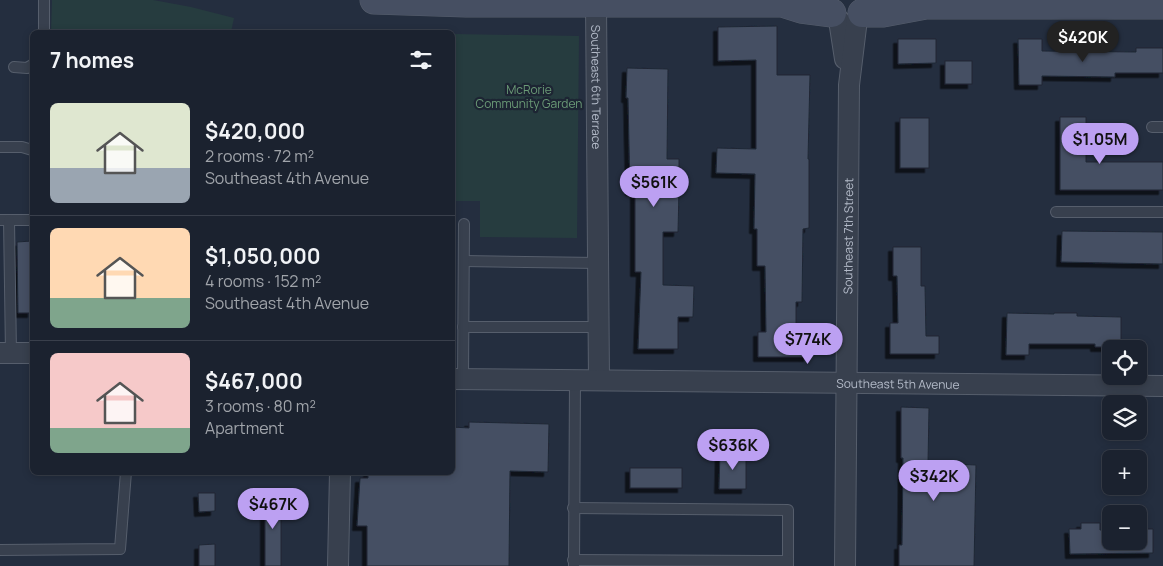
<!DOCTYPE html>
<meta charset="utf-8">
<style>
:root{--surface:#1b222f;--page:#242a37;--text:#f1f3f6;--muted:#a0a4aa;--line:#393f4b;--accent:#bca0f2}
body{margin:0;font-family:Manrope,sans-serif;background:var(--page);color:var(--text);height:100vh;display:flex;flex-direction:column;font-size:19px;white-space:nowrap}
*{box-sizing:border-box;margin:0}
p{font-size:16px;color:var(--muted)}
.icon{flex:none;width:28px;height:28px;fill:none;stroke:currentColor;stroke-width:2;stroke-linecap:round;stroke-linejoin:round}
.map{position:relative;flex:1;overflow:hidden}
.drawer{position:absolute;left:30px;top:30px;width:425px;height:445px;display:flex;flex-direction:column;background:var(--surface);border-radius:8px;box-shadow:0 2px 8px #0003,0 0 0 1px var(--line)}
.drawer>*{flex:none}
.tools{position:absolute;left:1102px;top:340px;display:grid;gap:10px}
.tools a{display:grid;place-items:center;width:45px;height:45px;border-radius:8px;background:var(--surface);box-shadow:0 2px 8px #0003,0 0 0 1px var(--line);font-size:25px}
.price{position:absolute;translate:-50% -42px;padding:0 11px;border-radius:18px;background:var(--accent);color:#111;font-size:16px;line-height:32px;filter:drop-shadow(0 1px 2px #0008)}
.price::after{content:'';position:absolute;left:50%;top:30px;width:15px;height:11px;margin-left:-8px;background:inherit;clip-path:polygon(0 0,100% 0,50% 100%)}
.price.current{background:#222;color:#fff}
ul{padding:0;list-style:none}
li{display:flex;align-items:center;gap:15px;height:125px;padding:0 20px}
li+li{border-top:1px solid var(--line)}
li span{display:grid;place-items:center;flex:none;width:140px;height:100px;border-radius:8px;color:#555}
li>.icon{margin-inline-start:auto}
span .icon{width:60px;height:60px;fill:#fffc;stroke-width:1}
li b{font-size:21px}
h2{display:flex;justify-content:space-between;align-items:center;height:60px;padding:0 20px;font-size:21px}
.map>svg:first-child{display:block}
.green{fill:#263c3f}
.building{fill:#455063;stroke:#1f2735;filter:url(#shadow)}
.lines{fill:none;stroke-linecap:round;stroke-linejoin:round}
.lane-casing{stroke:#565e6c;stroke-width:12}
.street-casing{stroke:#565e6c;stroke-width:22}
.secondary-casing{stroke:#565e6c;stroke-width:29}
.lane{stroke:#38404e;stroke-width:10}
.street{stroke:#38404e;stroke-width:20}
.secondary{stroke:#464f62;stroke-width:28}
.labels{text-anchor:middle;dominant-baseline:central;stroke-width:4.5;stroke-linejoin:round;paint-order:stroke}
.street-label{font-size:12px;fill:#b4bbc9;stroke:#1d2533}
.park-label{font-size:12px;fill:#6b9b77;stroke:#1d2533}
</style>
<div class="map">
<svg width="1163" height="566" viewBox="0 0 1163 566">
<defs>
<filter id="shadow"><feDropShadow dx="-4.5" dy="4.5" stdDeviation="0" flood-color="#0009"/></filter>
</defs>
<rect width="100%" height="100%" fill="#242e3f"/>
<g class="green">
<polygon points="52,0 153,0 191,7 234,18 231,32 51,32"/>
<polygon points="453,34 579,36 577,238 480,237 480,201 454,201 453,342"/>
</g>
<g class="building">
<polygon points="777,26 777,75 810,75 808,159 809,159 809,228 803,229 802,302 796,302 796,332 808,332 808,357 758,357 758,332 766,332 765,266 757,266 757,229 754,229 755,174 716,173 717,148 756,149 756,60 718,61 718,27"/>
<polygon points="898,39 936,39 936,63 898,64"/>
<polygon points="1018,39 1042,39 1042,51 1136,52 1136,48 1163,48 1163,73 1115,73 1115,77 1042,76 1042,85 1019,85"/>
<rect x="945" y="61" width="27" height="23"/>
<polygon points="627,68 668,69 667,159 679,159 679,189 678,232 663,232 663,285 694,286 693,317 678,317 678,349 638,349 641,272 635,272 635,191 630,191 628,98 626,98"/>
<polygon points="1060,117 1086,117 1086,162 1163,162 1163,190 1060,190"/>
<rect x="900" y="118" width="29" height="50"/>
<polygon points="1062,231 1163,232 1163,264 1061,262"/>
<polygon points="32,241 32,313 18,313 17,242"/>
<polygon points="893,247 921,247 921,286 925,286 926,336 939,336 939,354 890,354 890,323 898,323 897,276 893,276"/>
<polygon points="1007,313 1054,314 1054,313 1077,313 1077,316 1121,317 1121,347 1095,347 1095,344 1029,344 1029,355 1006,355"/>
<polygon points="901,407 929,408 928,463 976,465 974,566 899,566 899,545 902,545 903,458 901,458"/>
<polygon points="469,422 549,424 548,472 510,471 509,566 367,566 367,526 357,526 360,478 368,478 368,472 452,472 452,427 469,428"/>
<polygon points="720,452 746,452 746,489 719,489"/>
<rect x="630" y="468" width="52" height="20"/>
<polygon points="198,493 215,493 215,511 199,512"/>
<rect x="265" y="493" width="16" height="73"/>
<polygon points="1081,523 1100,523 1100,530 1111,530 1111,541 1139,541 1139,529 1153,529 1153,553 1070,554 1069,529 1081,529"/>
<polygon points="215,544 215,566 199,566 199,545"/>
</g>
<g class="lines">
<g class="lane-casing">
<g id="lane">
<polyline points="44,32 44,0"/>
<polyline points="14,67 27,68 32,65"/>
<polyline points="1152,127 1163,127"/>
<polyline points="0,147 22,147 32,150"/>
<polyline points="1056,212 1163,212"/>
<polyline points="0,220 32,220"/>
<polyline points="9,220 11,353"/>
<polyline points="464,261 598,263"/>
<polyline points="463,327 599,327"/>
<polyline points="463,379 464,224"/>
<polyline points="573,508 788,510 788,566"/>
<polyline points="0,550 120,549 126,472"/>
<polyline points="573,560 788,561"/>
<polyline points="574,566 575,380"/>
</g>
</g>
<g class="street-casing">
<g id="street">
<path id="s1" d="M596 3 599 380"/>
<polyline points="839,20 845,59"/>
<polyline points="0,353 32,353"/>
<path id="s2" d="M452 379 1163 386"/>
<polyline points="338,566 340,472"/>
<path id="s3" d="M845 566 849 85 857 19"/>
</g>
</g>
<g class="secondary-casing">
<g id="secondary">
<polyline points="374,0 466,3 782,3 801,9 832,13"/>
<polyline points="862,13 883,13 926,5 1163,5"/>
</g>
</g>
<use href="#lane" class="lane"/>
<use href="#street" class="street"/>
<use href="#secondary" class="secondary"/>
</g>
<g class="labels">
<g class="street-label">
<text stroke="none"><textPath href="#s1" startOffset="84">Southeast 6th Terrace</textPath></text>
<text stroke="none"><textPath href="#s3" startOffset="330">Southeast 7th Street</textPath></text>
<text stroke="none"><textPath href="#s2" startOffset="446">Southeast 5th Avenue</textPath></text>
</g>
<g class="park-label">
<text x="529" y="89">McRorie<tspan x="529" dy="14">Community Garden</tspan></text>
</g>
</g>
</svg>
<div class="tools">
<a><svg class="icon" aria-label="locate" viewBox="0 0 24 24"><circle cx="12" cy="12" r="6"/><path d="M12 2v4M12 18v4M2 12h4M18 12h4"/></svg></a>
<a><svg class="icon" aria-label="layers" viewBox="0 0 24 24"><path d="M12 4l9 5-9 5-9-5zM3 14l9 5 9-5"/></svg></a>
<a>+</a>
<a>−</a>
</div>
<b class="price current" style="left:1083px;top:63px">$420K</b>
<b class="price" style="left:1100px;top:165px">$1.05M</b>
<b class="price" style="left:654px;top:208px">$561K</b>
<b class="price" style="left:808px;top:365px">$774K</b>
<b class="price" style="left:733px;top:471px">$636K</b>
<b class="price" style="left:934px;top:502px">$342K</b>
<b class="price" style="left:273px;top:530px">$467K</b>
<section class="drawer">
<h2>7 homes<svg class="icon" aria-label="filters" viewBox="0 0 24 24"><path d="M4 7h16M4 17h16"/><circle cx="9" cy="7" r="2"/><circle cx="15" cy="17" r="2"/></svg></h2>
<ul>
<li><span style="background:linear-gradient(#dfe7d0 65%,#9aa5b1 0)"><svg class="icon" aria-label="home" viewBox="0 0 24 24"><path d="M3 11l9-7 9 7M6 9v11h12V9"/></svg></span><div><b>$420,000</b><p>2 rooms · 72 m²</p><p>Southeast 4th Avenue</p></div></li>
<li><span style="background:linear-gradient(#ffd9b3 70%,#7fa58c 0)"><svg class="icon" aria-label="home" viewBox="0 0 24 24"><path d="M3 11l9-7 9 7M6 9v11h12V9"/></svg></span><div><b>$1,050,000</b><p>4 rooms · 152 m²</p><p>Southeast 4th Avenue</p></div></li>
<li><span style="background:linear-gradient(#f6c9c9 75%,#7fa58c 0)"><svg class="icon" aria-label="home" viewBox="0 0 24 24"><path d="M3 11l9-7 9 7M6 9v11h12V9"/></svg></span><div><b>$467,000</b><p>3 rooms · 80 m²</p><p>Apartment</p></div></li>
</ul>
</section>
</div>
